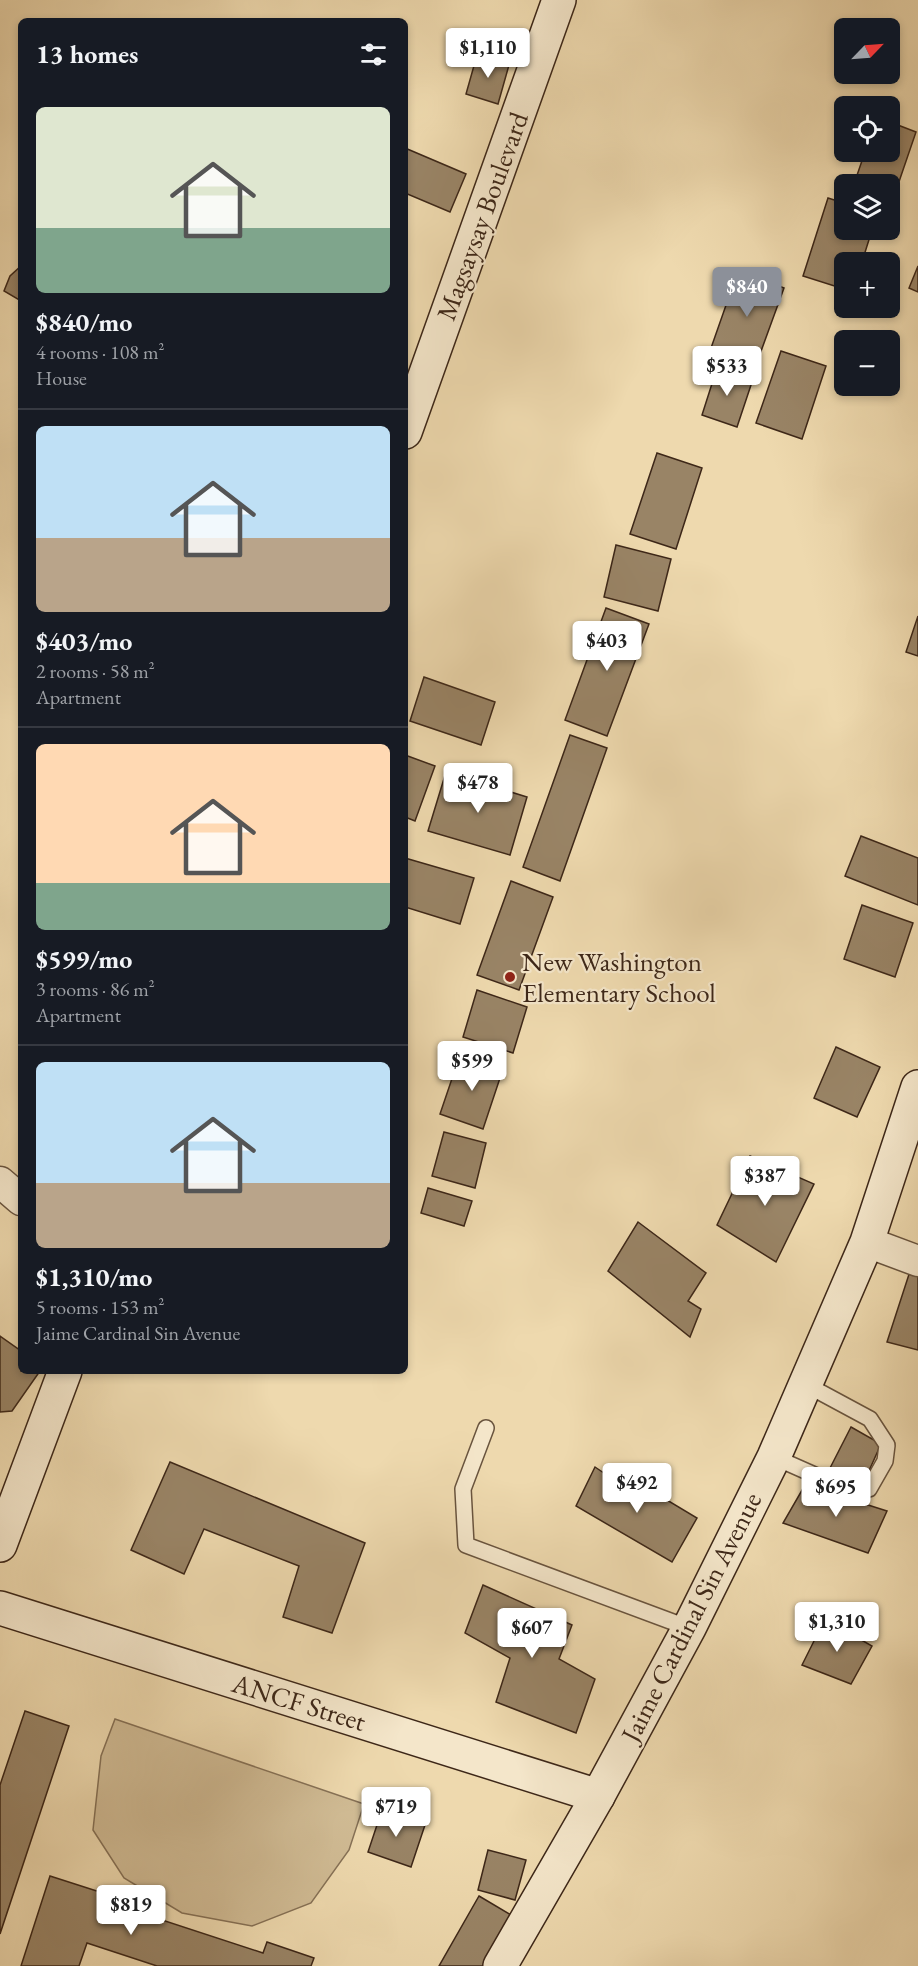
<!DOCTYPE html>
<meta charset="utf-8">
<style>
:root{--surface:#171b24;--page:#242831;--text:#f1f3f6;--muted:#9ea1a6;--line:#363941;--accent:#8c9099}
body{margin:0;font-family:"EB Garamond",serif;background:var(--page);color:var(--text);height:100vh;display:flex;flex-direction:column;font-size:22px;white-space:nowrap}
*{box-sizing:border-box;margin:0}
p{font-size:20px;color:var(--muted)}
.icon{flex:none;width:33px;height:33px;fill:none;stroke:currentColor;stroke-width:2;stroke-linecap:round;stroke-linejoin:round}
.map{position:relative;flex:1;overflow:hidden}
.drawer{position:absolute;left:18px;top:18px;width:390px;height:1356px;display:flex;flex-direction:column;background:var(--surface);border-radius:9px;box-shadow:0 3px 9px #0003}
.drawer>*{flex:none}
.needle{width:39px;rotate:65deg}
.controls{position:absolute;left:834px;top:18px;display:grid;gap:12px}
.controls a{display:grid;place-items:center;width:66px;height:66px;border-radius:9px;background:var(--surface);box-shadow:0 3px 9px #0003;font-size:30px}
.price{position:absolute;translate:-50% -51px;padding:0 14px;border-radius:6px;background:#fff;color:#222;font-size:20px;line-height:39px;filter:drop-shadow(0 2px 3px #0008)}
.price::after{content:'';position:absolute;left:50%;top:36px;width:18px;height:14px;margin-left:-9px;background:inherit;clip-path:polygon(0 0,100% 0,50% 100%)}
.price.on{background:var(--accent);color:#fff}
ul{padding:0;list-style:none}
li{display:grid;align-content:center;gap:12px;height:318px;padding:0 18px}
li+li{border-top:2px solid var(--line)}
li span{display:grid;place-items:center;height:186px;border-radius:9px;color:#555}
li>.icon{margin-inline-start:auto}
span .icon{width:108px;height:108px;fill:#fffc;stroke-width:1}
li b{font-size:26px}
h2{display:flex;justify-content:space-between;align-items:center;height:72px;padding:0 18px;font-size:26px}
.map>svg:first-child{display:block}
.green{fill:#d0bb94;stroke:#867156;stroke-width:1.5}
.building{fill:#998466;stroke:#3d2718;stroke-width:1.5}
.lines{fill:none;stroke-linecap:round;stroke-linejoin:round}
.service-casing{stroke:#69543e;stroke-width:18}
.minor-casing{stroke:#69543e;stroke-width:33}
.secondary-casing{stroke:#3d2718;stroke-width:36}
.service{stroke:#f4e6ca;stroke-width:15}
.minor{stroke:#f4e6ca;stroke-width:30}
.secondary{stroke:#f4e6ca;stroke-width:33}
.poi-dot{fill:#8f2418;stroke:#f4e6ca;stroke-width:2}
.labels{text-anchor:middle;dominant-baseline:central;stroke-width:4.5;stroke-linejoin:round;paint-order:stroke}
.street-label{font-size:27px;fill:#3d2718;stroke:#f4e6ca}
.poi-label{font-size:27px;fill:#3d2718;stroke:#f4e6ca;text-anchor:start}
</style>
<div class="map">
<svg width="918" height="1966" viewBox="0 0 918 1966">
<rect width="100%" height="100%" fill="#eed9ae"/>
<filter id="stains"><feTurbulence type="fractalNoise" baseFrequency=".00333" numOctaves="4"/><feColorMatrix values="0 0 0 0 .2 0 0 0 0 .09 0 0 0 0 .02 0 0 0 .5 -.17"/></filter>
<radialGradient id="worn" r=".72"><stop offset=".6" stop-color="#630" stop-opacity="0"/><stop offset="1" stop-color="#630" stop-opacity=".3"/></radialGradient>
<polygon class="green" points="115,1719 364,1804 349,1850 311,1903 252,1926 182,1913 124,1878 93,1830 101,1756"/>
<g class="building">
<polygon points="477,55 509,65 498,104 466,94"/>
<polygon points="890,122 916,132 890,208 890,184 854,184 865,152 890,152"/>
<polygon points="405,148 466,174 450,212 405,193"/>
<polygon points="828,198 844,203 844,230 872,230 862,262 844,262 844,289 803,276"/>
<polygon points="21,266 21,301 4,291 10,276"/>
<polygon points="918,266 918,292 909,288"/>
<polygon points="738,271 784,288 756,365 711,348"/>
<polygon points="781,351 826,366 802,439 756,423"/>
<polygon points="717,368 753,379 737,427 702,415"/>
<polygon points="657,453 702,468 676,549 630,534"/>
<polygon points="616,545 671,559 658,611 604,597"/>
<polygon points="606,608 649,624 607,736 565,720"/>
<polygon points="918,616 918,656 906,652"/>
<polygon points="424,677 495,702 481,745 410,721"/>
<polygon points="570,735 607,748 560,881 523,867"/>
<polygon points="405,755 435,766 415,821 405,817"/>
<polygon points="446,772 527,797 510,855 428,831"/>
<polygon points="861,836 918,858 918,905 845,876"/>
<polygon points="405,858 474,878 460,924 405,907"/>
<polygon points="511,881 553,897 519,990 477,975"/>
<polygon points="862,905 913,923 895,977 844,959"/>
<polygon points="477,990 527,1007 513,1053 463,1037"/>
<polygon points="836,1047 880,1067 857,1117 814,1098"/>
<polygon points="460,1055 503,1069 483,1129 440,1114"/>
<polygon points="444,1132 486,1143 475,1188 432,1176"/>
<polygon points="750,1156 814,1184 776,1262 717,1225"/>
<polygon points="428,1188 472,1201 464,1226 421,1213"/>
<polygon points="638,1222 706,1273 688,1301 701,1309 690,1337 608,1271"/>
<polygon points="913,1262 918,1264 918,1350 887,1342"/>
<polygon points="0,1336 21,1351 21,1371 40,1371 12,1411 0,1412"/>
<polygon points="851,1427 881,1444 863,1484 828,1472"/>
<polygon points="170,1462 365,1543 332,1633 283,1617 299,1566 204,1529 184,1574 131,1550"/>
<polygon points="595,1467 626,1488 632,1479 697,1518 672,1562 576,1506"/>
<polygon points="805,1485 887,1511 868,1553 783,1523"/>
<polygon points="483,1585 572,1625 559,1659 595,1679 576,1733 496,1702 510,1658 465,1633"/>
<polygon points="825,1619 872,1646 851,1684 802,1665"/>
<polygon points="25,1711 69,1726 0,1934 0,1785"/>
<polygon points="382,1810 425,1825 411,1867 368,1852"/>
<polygon points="488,1850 526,1860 515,1900 478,1890"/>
<polygon points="50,1876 103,1893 101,1900 263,1953 267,1942 314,1958 311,1966 157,1966 87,1943 79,1966 21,1966"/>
<polygon points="479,1896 516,1918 489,1966 439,1966"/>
</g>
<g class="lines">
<g class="service-casing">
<g id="service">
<polyline points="486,1428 463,1489 466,1545 689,1628"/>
<polyline points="774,1457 853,1492 869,1489 885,1461 887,1445 870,1419 805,1384"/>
</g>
</g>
<g class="minor-casing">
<g id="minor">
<polyline points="0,1182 21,1200"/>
<polyline points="867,1242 918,1261"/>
</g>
</g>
<g class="secondary-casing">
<g id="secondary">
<polyline points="405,432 559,0"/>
<polyline points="0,1545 65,1371"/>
<polyline points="0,1608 598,1796"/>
<polyline points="500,1966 598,1796 689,1628 774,1457 867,1242 918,1087"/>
</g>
</g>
<use href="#service" class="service"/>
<use href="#minor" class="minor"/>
<use href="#secondary" class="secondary"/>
</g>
<circle class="poi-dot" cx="510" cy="977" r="6"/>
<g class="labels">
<g class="street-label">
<text transform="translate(482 216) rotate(-70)">Magsaysay Boulevard</text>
<text transform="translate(691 1617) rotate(-63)">Jaime Cardinal Sin Avenue</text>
<text transform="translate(299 1702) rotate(17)">ANCF Street</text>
</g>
<g class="poi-label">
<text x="522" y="961">New Washington<tspan x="522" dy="31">Elementary School</tspan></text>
</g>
</g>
<rect width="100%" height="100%" filter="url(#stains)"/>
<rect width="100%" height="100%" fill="url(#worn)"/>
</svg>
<div class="controls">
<a><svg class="needle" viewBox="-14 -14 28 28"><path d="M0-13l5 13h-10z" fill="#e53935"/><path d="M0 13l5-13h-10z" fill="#9ea1a6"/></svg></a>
<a><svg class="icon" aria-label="locate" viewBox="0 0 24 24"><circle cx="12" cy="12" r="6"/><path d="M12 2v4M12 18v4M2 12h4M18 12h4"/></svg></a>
<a><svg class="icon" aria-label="layers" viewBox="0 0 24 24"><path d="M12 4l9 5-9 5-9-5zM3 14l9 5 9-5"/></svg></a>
<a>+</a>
<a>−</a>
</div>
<b class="price" style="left:488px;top:79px">$1,110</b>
<b class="price on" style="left:747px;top:318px">$840</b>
<b class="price" style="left:727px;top:397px">$533</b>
<b class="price" style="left:607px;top:672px">$403</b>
<b class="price" style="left:478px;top:814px">$478</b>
<b class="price" style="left:472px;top:1092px">$599</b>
<b class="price" style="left:765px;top:1207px">$387</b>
<b class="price" style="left:637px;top:1514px">$492</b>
<b class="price" style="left:836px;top:1518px">$695</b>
<b class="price" style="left:837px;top:1653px">$1,310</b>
<b class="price" style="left:532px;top:1659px">$607</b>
<b class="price" style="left:396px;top:1838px">$719</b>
<b class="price" style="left:131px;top:1936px">$819</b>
<section class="drawer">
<h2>13 homes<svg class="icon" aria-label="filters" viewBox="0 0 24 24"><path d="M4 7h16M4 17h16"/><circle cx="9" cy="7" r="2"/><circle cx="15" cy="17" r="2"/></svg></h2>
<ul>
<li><span style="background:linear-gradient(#dfe7d0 65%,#7fa58c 0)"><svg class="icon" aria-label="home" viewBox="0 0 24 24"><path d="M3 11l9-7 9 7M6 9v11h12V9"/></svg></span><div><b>$840/mo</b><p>4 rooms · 108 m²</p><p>House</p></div></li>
<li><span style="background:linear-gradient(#bfe0f5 60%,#b9a48a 0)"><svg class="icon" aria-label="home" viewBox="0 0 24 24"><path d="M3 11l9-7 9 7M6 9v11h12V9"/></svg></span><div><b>$403/mo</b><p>2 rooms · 58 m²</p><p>Apartment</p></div></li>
<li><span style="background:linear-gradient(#ffd9b3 75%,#7fa58c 0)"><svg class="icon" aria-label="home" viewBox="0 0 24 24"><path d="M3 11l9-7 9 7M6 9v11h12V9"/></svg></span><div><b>$599/mo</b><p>3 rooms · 86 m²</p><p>Apartment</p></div></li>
<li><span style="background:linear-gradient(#bfe0f5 65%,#b9a48a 0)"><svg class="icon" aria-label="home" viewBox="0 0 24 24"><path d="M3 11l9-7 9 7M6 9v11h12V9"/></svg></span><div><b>$1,310/mo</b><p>5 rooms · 153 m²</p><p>Jaime Cardinal Sin Avenue</p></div></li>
</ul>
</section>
</div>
